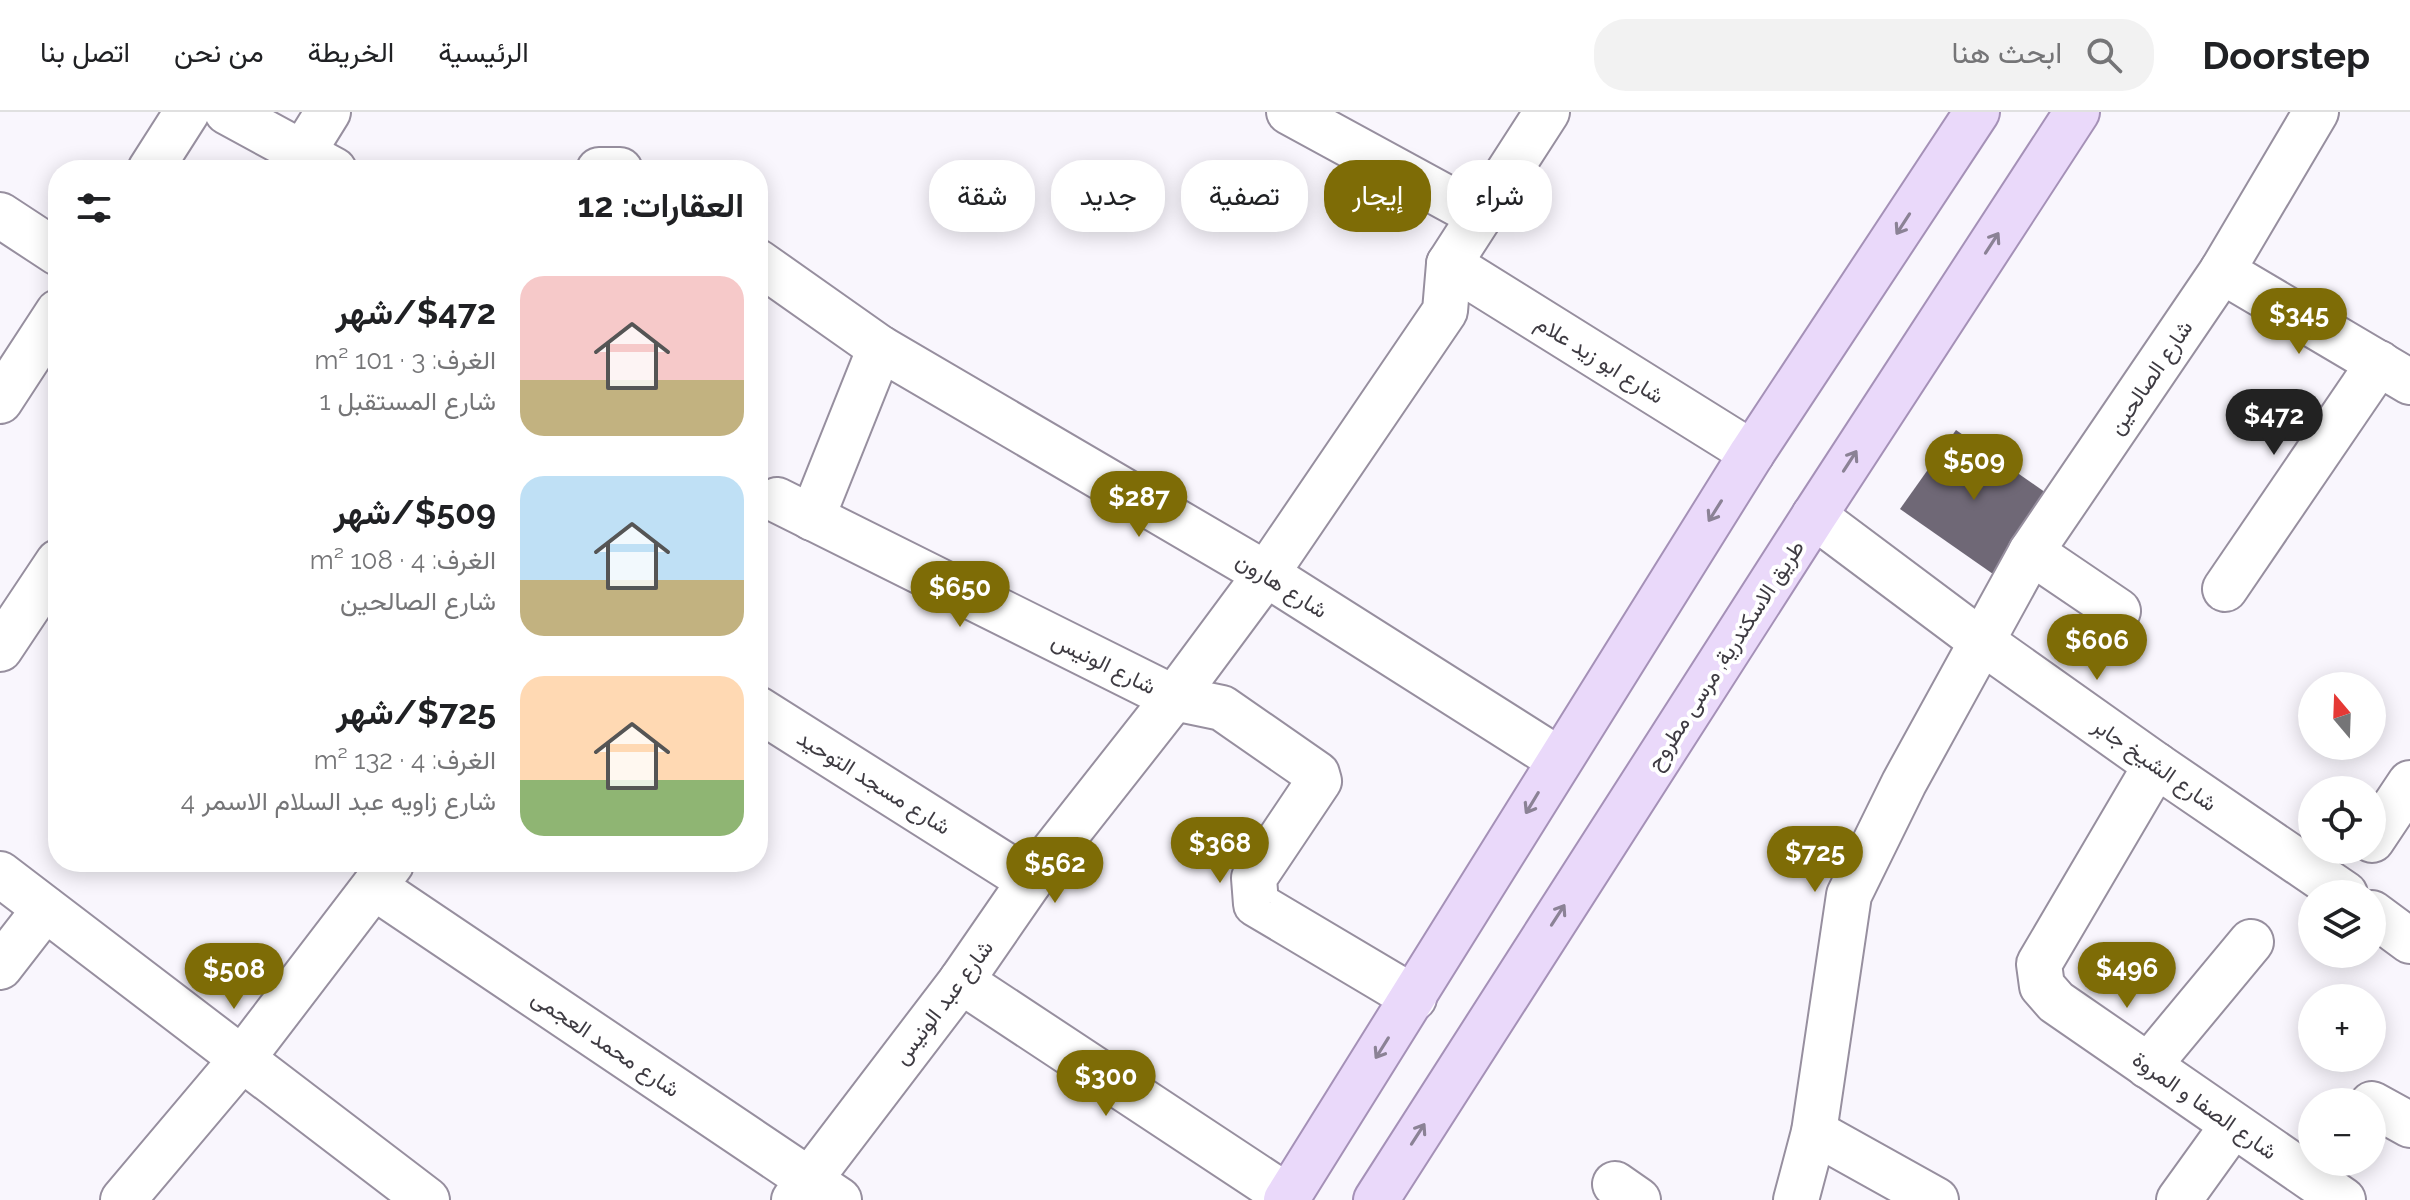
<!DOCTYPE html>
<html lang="ar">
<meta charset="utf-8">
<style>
:root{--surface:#fff;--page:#f2f2f2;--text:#202124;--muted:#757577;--line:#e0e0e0;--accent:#7e6c06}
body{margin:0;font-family:Raleway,Vazirmatn,sans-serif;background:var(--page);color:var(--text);direction:rtl;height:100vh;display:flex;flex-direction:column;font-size:30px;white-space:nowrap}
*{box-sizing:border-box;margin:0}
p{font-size:26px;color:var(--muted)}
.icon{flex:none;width:44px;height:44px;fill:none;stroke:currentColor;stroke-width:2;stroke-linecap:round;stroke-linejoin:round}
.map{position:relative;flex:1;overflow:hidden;direction:ltr}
.details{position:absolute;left:48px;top:48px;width:720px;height:712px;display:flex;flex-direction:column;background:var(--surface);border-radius:32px;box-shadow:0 4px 20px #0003;direction:rtl}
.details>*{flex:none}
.guide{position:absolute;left:792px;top:48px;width:760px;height:72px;direction:rtl;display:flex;gap:16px}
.needle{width:52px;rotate:341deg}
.buttons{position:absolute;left:2298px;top:560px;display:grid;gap:16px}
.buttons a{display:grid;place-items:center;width:88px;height:88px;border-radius:50%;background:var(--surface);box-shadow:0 4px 20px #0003;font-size:40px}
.price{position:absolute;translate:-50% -68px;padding:0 18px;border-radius:28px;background:var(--accent);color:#fff;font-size:26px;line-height:52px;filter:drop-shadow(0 2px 4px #0008)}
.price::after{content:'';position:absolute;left:50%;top:48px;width:24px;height:18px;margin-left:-12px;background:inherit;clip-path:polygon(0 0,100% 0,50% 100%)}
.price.on{background:#222;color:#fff}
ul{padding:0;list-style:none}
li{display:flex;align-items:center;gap:24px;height:200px;padding:0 24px}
li span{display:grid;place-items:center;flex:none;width:224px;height:160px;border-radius:24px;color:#555}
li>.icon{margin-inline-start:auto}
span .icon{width:96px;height:96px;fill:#fffc;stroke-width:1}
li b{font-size:34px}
h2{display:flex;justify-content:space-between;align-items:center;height:96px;padding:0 24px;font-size:34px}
.chip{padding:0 28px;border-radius:32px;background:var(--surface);box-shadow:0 4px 20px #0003;font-size:28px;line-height:72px}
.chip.on{background:var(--accent);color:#fff}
header{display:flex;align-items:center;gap:48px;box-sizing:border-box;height:112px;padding:0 40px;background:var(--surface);border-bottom:2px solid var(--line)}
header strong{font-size:38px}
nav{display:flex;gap:44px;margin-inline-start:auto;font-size:28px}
.search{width:560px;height:72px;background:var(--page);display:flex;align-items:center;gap:20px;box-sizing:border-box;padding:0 28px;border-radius:32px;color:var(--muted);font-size:30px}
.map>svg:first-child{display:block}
.building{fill:#6f6876}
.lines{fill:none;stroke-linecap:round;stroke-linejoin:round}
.minor-casing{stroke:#978f9f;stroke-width:48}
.primary-casing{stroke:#a591b7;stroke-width:48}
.minor{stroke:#fff;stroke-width:44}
.primary{stroke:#ead9fa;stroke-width:44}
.oneway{stroke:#8b8295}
.labels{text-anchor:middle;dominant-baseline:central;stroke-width:8;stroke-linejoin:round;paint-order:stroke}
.street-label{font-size:22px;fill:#3e3b42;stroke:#fff}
</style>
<header>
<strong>Doorstep</strong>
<div class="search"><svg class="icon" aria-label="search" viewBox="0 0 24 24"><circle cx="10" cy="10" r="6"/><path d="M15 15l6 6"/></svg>ابحث هنا</div>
<nav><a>الرئيسية</a><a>الخريطة</a><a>من نحن</a><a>اتصل بنا</a></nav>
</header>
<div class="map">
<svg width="2410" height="1088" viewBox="0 0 2410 1088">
<rect width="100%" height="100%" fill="#f9f6fd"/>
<polygon class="building" points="1956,318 2049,383 1993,462 1900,397"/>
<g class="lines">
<g class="minor-casing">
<g id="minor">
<polyline points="227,0 334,58"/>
<polyline points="1289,0 1480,104"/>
<polyline points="150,58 187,0"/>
<polyline points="292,58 328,0"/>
<polyline points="599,58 620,58"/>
<polyline points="0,103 58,141"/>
<polyline points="758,150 880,236 1266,462 1558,647"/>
<polyline points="1449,152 1752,341"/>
<polyline points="2222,159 2410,270"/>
<polyline points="0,289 58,200"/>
<polyline points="777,388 1174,586 1222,596 1317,662 1319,669 1254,766 1256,792 1414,886"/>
<polyline points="1814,404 1981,529 2156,653 2345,782"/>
<polyline points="812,406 880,236"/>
<polyline points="2031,440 2118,499"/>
<polyline points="2225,477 2379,251"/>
<polyline points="0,537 58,450"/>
<polyline points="758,597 1030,769"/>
<polyline points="2156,653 2039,852 2042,874 2056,890 2343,1088"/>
<polyline points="2372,728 2410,671"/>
<polyline points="0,762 427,1088"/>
<polyline points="374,775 839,1088"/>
<polyline points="2372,801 2410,829"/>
<polyline points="0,855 45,797"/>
<polyline points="961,869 1288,1085"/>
<polyline points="2148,954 2251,830"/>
<polyline points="2372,992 2410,1013"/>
<polyline points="1814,1020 1936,1088"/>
<polyline points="1615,1072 1638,1088"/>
<polyline points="123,1088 242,947 391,752"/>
<polyline points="794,1088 961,869 1030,769 1174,586 1266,462 1445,199 1449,152 1547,0"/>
<polyline points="1796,1088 1814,1020 1849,783 1904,671 2031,440 2222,159 2316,0"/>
<polyline points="2179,1088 2233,1013"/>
</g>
</g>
<g class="primary-casing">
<g id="primary">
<polyline points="1286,1088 1752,341 1977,0"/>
<polyline points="1376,1088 1814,404 2077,0"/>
</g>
</g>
<use href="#minor" class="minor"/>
<use href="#primary" class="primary"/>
</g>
<defs><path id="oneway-shaft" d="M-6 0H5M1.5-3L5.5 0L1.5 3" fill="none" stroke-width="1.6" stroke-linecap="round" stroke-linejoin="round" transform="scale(2)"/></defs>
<g class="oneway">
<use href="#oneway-shaft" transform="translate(1903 112) rotate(123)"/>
<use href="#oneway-shaft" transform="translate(1992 131) rotate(-57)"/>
<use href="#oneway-shaft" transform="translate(1850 349) rotate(-57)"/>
<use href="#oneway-shaft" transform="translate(1715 399) rotate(122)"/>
<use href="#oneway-shaft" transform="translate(1532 691) rotate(121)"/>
<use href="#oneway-shaft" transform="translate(1558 803) rotate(-57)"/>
<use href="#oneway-shaft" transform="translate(1382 936) rotate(122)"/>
<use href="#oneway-shaft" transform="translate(1418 1022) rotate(-57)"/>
</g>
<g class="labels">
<g class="street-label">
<text transform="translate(1600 247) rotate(32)">شارع ابو زيد علام</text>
<text transform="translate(2150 265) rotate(-56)">شارع الصالحين</text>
<text transform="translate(1282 473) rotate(32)">شارع هارون</text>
<text transform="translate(1725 543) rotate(-57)">طريق الاسكندرية, مرسى مطروح</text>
<text transform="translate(1104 551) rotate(26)">شارع الونيس</text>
<text transform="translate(2155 652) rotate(35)">شارع الشيخ جابر</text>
<text transform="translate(874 670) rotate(32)">شارع مسجد التوحيد</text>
<text transform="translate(943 890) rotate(-53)">شارع عبد الونيس</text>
<text transform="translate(606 931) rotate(34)">شارع محمد العجمى</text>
<text transform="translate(2205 993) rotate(35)">شارع الصفا و المروة</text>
</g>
</g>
</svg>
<div class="buttons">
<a><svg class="needle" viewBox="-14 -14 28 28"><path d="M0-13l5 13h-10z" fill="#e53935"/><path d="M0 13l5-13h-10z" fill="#757577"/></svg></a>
<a><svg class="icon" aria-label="locate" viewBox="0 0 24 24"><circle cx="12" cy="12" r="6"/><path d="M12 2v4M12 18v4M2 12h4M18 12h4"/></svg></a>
<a><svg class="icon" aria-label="layers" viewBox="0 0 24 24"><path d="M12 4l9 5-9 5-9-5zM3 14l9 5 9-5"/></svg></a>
<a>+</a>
<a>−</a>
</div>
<b class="price" style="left:2299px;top:244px">$345</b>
<b class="price on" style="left:2274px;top:345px">$472</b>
<b class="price" style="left:1974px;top:390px">$509</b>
<b class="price" style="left:1139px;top:427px">$287</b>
<b class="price" style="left:960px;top:517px">$650</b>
<b class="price" style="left:2097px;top:570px">$606</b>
<b class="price" style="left:1220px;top:773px">$368</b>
<b class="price" style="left:1815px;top:782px">$725</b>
<b class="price" style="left:1055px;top:793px">$562</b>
<b class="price" style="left:2127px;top:898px">$496</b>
<b class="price" style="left:234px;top:899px">$508</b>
<b class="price" style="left:1106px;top:1006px">$300</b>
<div class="guide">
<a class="chip">شراء</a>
<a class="chip on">إيجار</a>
<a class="chip">تصفية</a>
<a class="chip">جديد</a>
<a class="chip">شقة</a>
</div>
<section class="details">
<h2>العقارات: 12<svg class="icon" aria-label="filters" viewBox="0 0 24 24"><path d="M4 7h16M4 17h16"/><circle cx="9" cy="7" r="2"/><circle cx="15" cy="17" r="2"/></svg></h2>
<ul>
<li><span style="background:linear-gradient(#f6c9c9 65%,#c2b280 0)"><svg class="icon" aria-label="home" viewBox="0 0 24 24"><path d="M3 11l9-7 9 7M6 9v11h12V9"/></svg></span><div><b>$472/شهر</b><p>الغرف: 3 · 101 m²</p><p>شارع المستقبل 1</p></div></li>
<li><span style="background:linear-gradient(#bfe0f5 65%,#c2b280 0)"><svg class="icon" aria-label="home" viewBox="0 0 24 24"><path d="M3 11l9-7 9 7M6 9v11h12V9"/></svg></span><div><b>$509/شهر</b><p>الغرف: 4 · 108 m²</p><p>شارع الصالحين</p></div></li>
<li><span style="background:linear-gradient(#ffd9b3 65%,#8fb573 0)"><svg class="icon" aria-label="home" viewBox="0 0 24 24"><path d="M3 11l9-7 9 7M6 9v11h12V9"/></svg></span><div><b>$725/شهر</b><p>الغرف: 4 · 132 m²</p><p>شارع زاويه عبد السلام الاسمر 4</p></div></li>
</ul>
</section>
</div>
